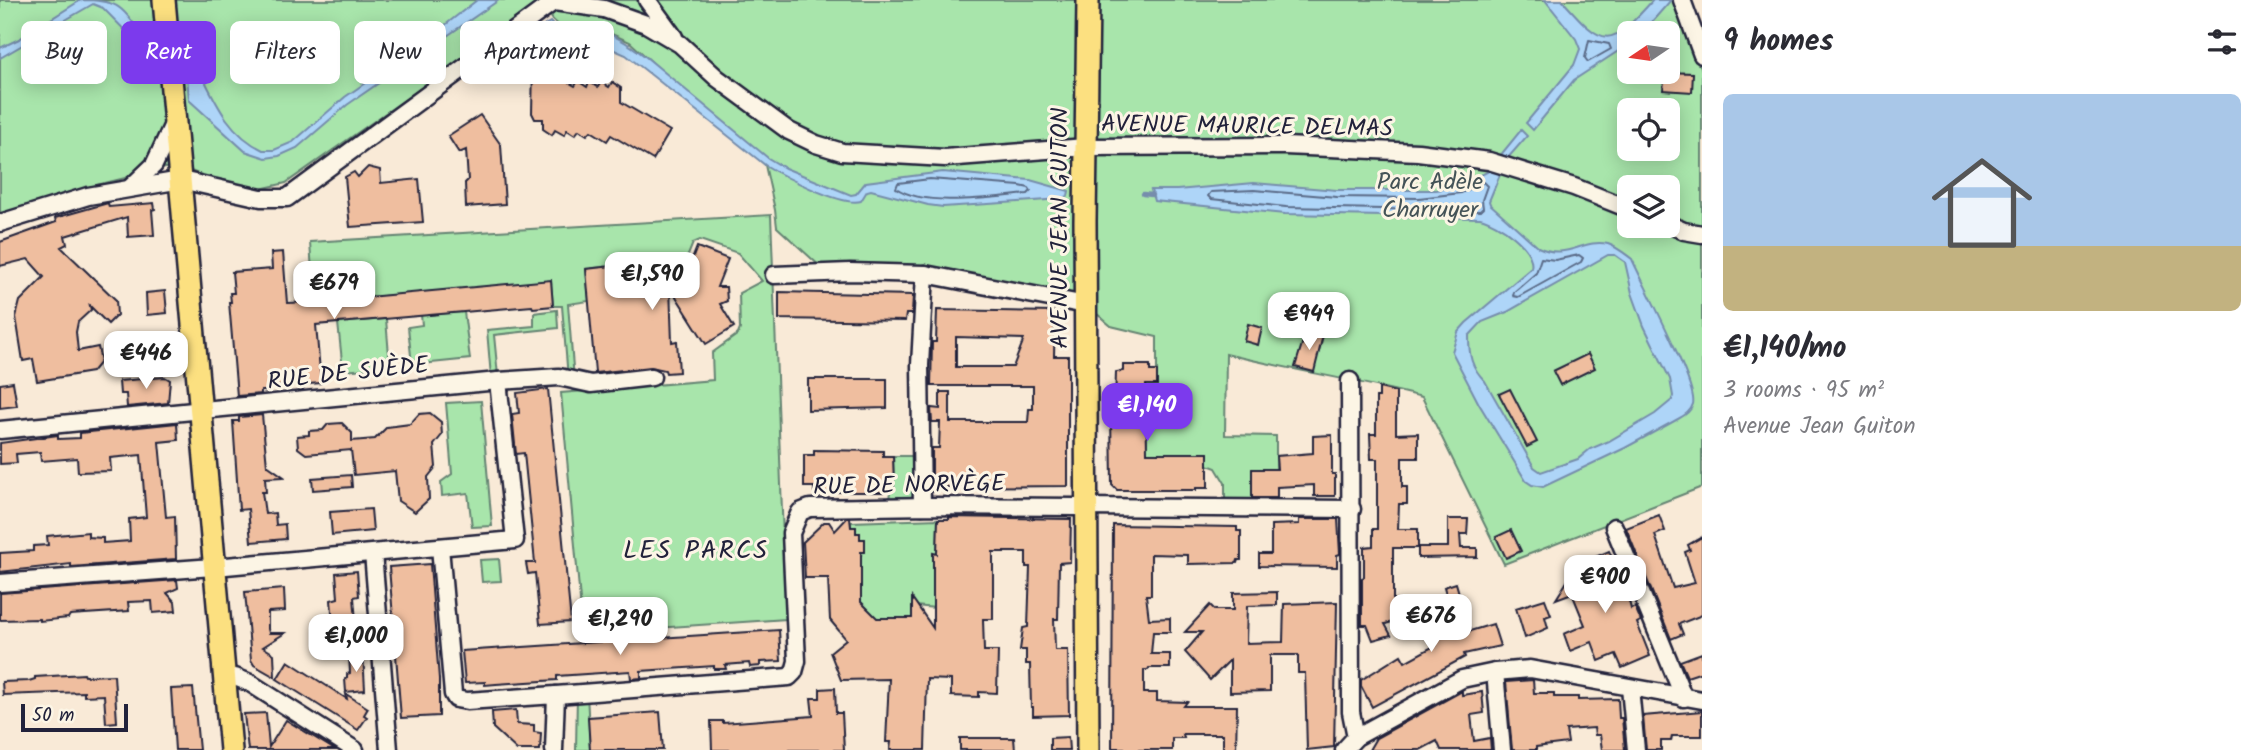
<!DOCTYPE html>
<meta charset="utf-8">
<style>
:root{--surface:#fff;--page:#f7f7f7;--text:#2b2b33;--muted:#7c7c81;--accent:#7c3aed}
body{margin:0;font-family:Kalam,sans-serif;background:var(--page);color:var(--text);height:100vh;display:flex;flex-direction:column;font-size:26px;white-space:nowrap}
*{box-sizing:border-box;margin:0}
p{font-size:23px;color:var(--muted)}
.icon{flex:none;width:38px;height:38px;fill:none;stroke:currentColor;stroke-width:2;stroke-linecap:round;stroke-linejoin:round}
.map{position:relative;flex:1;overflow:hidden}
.sheet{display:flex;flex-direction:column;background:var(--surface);width:560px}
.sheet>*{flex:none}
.guide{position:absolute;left:21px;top:21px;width:665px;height:63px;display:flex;gap:14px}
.needle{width:46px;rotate:257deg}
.tools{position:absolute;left:1617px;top:21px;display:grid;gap:14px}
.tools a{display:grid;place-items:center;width:63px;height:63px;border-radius:10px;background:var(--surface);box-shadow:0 4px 18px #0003;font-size:35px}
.scale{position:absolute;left:21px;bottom:18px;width:107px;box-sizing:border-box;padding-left:7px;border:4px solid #22223b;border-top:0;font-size:19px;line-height:24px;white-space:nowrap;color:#22223b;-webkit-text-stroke:5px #fcf5e5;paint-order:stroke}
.price{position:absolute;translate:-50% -60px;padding:0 16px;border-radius:14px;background:#fff;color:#222;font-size:23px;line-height:46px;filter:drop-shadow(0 2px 4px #0008)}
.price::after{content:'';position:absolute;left:50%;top:42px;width:21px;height:16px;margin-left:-10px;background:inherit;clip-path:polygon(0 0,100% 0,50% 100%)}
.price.active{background:var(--accent);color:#fff}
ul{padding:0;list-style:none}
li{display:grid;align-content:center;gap:14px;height:371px;padding:0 21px}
li span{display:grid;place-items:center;height:217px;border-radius:10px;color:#555}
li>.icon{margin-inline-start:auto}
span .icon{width:126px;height:126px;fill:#fffc;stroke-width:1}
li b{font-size:30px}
h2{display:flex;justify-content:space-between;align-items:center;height:84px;padding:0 21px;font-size:30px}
.tag{padding:0 24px;border-radius:10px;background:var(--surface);box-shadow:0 4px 18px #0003;font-size:24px;line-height:63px}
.tag.active{background:var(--accent);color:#fff}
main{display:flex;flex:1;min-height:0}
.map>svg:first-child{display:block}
.green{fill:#a8e5ab;stroke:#658473;stroke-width:2;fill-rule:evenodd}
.water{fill:#aed5f8;stroke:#768dac;stroke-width:2;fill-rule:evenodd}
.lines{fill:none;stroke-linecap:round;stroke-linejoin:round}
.shore{stroke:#5a6a87;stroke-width:2}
.stream{stroke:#768dac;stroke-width:4.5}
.building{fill:#efbe9f;stroke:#22223b;stroke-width:2;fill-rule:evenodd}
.minor-casing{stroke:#22223b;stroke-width:21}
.major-casing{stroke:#22223b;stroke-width:26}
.minor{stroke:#fcf5e5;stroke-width:16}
.major{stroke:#fce080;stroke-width:21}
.labels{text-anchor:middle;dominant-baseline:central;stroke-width:6;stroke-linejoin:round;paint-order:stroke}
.street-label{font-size:24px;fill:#22223b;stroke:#fcf5e5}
.park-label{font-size:24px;fill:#445357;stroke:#fcf5e5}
.neighbourhood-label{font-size:26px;letter-spacing:2px;fill:#22223b;stroke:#fcf5e5}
</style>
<main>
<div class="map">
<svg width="1702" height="750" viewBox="0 0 1702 750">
<rect width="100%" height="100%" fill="#f9ead7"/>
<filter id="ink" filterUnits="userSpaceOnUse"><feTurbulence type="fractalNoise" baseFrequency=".0143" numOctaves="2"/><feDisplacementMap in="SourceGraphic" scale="14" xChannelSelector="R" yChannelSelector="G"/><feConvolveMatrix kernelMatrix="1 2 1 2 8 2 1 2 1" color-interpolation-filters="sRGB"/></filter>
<g filter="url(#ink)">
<g class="green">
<path d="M0 0H1677L1702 70V487L1504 564 1422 397C1357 380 1291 370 1226 354L1225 435 1276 436V469H1252V508H1225V483L1216 468 1208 465V453H1157L1150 458 1143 451 1147 444 1145 385 1157 384V337L1111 326 1080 299 823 269 777 227 775 210 765 165 630 42 605 31 594 28 564 30 553 20 542 3 286 183 260 189 231 188 177 165 89 187 0 214ZM1629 33H1668V72H1629ZM1629 110H1668V149H1629ZM1629 187H1668V226H1629Z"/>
<polygon points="771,215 786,619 583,633 561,393 713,380 712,353 738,334 740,329 739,293 762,281 738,253 700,240 693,243 682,270 658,274 656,261 586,269 589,301 568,304 574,380 568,378 562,306 553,306 551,281 314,302 310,242"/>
<polygon points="557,310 558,328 494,335 498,376 491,377 487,330 534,326 534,313"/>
<polygon points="464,312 470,359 412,365 408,327 422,325 421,315"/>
<polygon points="386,319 390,367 343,371 338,323"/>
<polygon points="481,401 492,526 472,527 468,493 442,496 441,482 452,474 446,403"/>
<polygon points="893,456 921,456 922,506 889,506 890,487 894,486"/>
<polygon points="938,519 937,554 933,553 933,602 936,608 915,606 912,608 912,618 877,619 861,602 861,556 862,552 865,552 865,539 860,539 860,533 856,533 855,527 851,527 851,522"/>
<polygon points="499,559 501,581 482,582 480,560"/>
<polygon points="587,693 590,750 576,750 577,694"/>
</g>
<g class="water">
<path d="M81 0C114 0 122 4 140 33 144 40 146 47 153 51V54L145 51 103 8 93 4 0 58V48L19 39Z"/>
<path d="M477 0H499L347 105 297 148 279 156 266 158 245 151 189 100 185 53 190 51C210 87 222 131 263 150H274L293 142 345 97 417 47Z"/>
<path d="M1545 0H1562C1605 49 1609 49 1653 0H1671L1642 33H1629V44L1574 80 1533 130 1526 123 1574 65 1580 49 1576 39Z"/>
<path d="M550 22C567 43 574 26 596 30 614 33 632 46 646 57L768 158 785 168 851 195 856 194 866 182 943 172 1030 180 1069 191 1068 196 1062 199 943 207 928 205 871 190 867 191 861 201C842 207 783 176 765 165L626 55 594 41H569L558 38 545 25Z"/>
<polygon points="579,58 604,59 603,72 578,71"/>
<path d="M1521 130 1527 136 1506 160 1489 201 1490 204 1538 247C1567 261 1583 238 1608 244 1617 247 1624 253 1632 259 1642 282 1698 386 1693 404 1691 411 1684 416 1678 419L1625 448 1543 487 1532 485 1526 481 1479 404 1452 352 1458 332 1466 323 1531 268C1536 248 1497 222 1480 218L1285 214 1154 201 1151 190H1177L1254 183 1337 190H1436L1460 186 1487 172ZM1608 255H1615L1625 262 1632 293 1644 326 1670 379 1673 396 1672 400 1655 414 1609 441 1590 449 1578 459 1541 472 1534 467 1485 381C1471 367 1469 356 1469 336L1482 322 1507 312Z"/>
</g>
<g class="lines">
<g class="shore">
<polygon points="1589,40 1609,44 1611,49 1588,62 1585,58"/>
<path d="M930 179 1020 186 1029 188 1031 191 1028 194C993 197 925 208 896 188L898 183Z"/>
<polygon points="1483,182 1487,186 1482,200 1483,208 1480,211 1286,207 1211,199 1208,196 1211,192 1254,190 1337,197 1419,198 1461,193"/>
<polygon points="1579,255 1583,258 1581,262 1518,297 1513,296 1514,292 1536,273 1541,258 1555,260"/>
</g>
<polyline class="stream" points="1143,194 1152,195"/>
</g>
<g class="building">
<polygon points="538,64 559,65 559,77 575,86 578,81 587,87 589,82 598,87 601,82 609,87 612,82 621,88 621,102 670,131 653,160 611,135 607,141 591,131 587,135 579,130 575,135 567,130 564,135 555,130 552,135 543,129 543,119 535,119 532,113 533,66"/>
<polygon points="1665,72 1693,73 1692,92 1663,90"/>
<polygon points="480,115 501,145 505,204 466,207 465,183 468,180 466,150 459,153 448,136"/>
<polygon points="368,167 380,170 381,183 419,179 423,222 350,227 345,177 354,172 358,177"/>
<polygon points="108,203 109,207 154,203 155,209 152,210 154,235 128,237 127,217 65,236 67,244 61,247 116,300 117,315 108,324 90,306 91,310 78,322 76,332 78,351 98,347 101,361 92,372 37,381 33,359 23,361 16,317 20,301 44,277 28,259 0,266 0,242 56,222 55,218"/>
<polygon points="697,247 728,259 717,287 726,287 727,301 720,304 734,327 706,344 670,287 672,342 677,341 679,372 666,373 665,370 651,367 595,373 586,269 657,261 659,282 684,280"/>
<polygon points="283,252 287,303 314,302 551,280 553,306 533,308 532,306 316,325 321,383 269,387 269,391 261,391 261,394 237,396 229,302 231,302 230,293 234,293 232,272 272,269 271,253"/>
<polygon points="165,291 167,313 147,315 146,293"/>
<polygon points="779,292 913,295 912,314 906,314 905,321 779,319"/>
<path d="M937 310 1055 312 1054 356H1068V486L932 487V448H939L940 422H932L931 408 940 409V392H950V422H1028L1029 409H1033V386H931L932 342H936ZM956 337 1024 339 1013 367H956Z"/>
<polygon points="1248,324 1262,328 1258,345 1244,341"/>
<polygon points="1306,331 1323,335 1314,372 1295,367"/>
<polygon points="1588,354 1595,368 1560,385 1553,371"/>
<polygon points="1123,365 1150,365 1150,371 1157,371 1157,385 1146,385 1147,453 1208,453 1208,488 1196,488 1196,490 1117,490 1112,485 1111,409 1113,410 1113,404 1115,404 1116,372 1123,371"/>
<polygon points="165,377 170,380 168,403 127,407 126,394 120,394 119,381"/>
<polygon points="808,379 887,379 887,408 808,410"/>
<polygon points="13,382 17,406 0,408 0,384"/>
<polygon points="1379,388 1396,392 1396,434 1418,433 1418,458 1402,458 1402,487 1407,487 1407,504 1399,504 1398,529 1418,529 1418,548 1393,548 1393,622 1385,624 1391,635 1373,640 1367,625 1362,625 1362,578 1364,577 1364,547 1373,546 1373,529 1377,529 1377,459 1371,459 1370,434 1376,434 1376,397 1379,397"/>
<polygon points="548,389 571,622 540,624 535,573 528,574 526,563 535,563 524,453 516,454 512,414 519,413 517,393"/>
<polygon points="1510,389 1537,442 1527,447 1499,394"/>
<polygon points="430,413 441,422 442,435 434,445 436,467 428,477 429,499 415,512 398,501 395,471 354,475 351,450 306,454 298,448 297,436 309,435 309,431 323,430 328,424 342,423 352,433 352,441 375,439 387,427 410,424 419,414"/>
<polygon points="262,415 267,465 284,477 265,478 266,492 262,492 265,514 275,513 276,525 285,524 286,539 251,542 248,509 239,510 233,421 239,421 239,417"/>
<polygon points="177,423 178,440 159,442 166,517 175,516 176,559 71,567 71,564 0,572 0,553 33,551 33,546 48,545 47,536 88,532 88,537 103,538 103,543 130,541 129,519 146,517 141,455 110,458 111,471 78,472 77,458 41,461 40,452 16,454 17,463 0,464 0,443 58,435 58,439 80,438 80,433"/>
<polygon points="1332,435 1332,474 1335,474 1335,496 1314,496 1314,485 1277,487 1277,498 1252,498 1252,469 1277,469 1276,456 1313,453 1313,436"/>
<polygon points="814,450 883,451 883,456 893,456 894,487 883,487 883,492 814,492 814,487 804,487 804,455 814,455"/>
<polygon points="351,475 352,487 313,490 312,478"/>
<polygon points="371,509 373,531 332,535 330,512"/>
<polygon points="1659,515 1665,531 1655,535 1673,588 1695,583 1685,552 1690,550 1688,545 1702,537 1702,615 1679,624 1683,634 1671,639 1626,528"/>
<polygon points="949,517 1071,519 1070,562 1059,563 1058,619 1054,619 1055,650 1068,650 1069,715 1033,716 1033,707 1031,707 1030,664 1026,664 1026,650 1020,650 1023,628 1028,627 1030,567 1026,567 1026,552 993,552 993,619 983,619 984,651 998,651 997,693 979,692 979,697 951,696 951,680 927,679 925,750 890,750 891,742 886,742 889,679 841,680 830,652 846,639 830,620 828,578 805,578 803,542 824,522 829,522 835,531 847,518 850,518 851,527 856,527 856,533 860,533 860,539 865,539 865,552 861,552 861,602 877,618 912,618 912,598 933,628 933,553 937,554 938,519 949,519"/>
<polygon points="1299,519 1338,519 1340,554 1337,555 1337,567 1259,566 1259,554 1271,554 1271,525 1299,524"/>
<polygon points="1448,519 1468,519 1467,534 1460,534 1461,548 1477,548 1477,557 1418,558 1418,547 1448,547"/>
<polygon points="1113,525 1237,527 1237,531 1241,531 1241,560 1238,560 1237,563 1188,564 1188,555 1151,554 1151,595 1146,595 1149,619 1170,618 1170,632 1153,632 1151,654 1170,654 1170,668 1149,668 1148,670 1144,670 1144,693 1157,693 1157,701 1187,702 1184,706 1237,706 1236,750 1223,750 1223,734 1183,734 1184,738 1172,738 1172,750 1124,750 1124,748 1112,748"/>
<polygon points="1511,530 1521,551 1506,558 1496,537"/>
<polygon points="1609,551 1619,574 1613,576 1620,592 1627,593 1631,609 1635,607 1641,621 1637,623 1650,656 1622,668 1616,654 1599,661 1592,642 1570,651 1564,634 1585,625 1572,593 1556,599 1568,580 1597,569 1593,558"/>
<polygon points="430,564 439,679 439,716 401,718 389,567"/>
<polygon points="357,571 359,596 354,597 358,646 335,647 331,600 338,598 336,573"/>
<polygon points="177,580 178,588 167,593 175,602 176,611 153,613 152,601 128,602 129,611 70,615 68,618 40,621 40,619 0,620 0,593"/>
<polygon points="1456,583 1470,631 1493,624 1500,646 1464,654 1465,657 1372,707 1361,686 1361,680 1401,655 1405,662 1436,645 1431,630 1455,625 1444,587"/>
<polygon points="284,589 285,611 268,612 268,629 269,633 285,633 263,647 274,654 275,677 254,665 251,660 245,592"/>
<polygon points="1277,592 1277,605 1247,606 1246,643 1283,642 1284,604 1337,602 1334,747 1307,750 1305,673 1298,673 1298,655 1270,655 1270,691 1230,692 1230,660 1210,680 1185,652 1202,632 1185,632 1210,605 1215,610 1233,610 1233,593"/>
<polygon points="1545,599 1551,615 1545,617 1548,628 1525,638 1516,608"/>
<polygon points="779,630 781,661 760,662 760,666 750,667 749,663 725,665 726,669 714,669 714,666 641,671 641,678 631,679 630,671 557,676 557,680 496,684 485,685 485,682 465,683 462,651"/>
<polygon points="363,653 365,690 346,692 345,679 347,678 347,674 350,673 349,654"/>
<polygon points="1702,653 1702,672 1687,677 1680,661"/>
<polygon points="288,661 347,699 346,694 368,708 364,715 367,717 358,730 277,679"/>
<polygon points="84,674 85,676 114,675 117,722 106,723 104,695 84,696 84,692 3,695 2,682 29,681 35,679 35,677"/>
<polygon points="1533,680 1534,693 1554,693 1554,697 1578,697 1578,700 1618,699 1619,718 1622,718 1625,750 1602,750 1600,735 1595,735 1594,728 1566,730 1568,743 1536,747 1536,750 1512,750 1506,682"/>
<polygon points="193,688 199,750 175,750 171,689"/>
<polygon points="835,688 836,713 842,713 844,750 712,750 711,721 723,721 723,723 813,716 811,698 820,698 820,689"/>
<polygon points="1462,691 1462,695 1482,692 1484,713 1471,715 1474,741 1490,738 1491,750 1441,750 1437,741 1420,750 1369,750 1376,738"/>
<polygon points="516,710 517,724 534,725 534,732 541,733 540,750 517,750 493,728 492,712"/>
<polygon points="1702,711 1702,736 1672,736 1671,741 1661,741 1661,750 1646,750 1643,716"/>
<polygon points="660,712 663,750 590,750 588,717"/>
<polygon points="266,713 269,747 286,720 335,750 248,750 244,714"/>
<polygon points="1068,737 1069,750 1050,750 1050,738"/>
<polygon points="960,738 1014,738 1015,750 960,750"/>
</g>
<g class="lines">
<g class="minor-casing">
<g id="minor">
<polyline points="647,0 674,37"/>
<polyline points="1682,0 1702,55"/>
<polyline points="554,2 604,9 646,24 680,44 717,78 789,131 816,144 842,152 945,158 1086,147 1285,146 1418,152 1489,161 1574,187 1629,209"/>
<polyline points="131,187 154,165 175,120"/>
<polyline points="0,223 88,196 181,180 261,198 287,198 556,0"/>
<polyline points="1668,224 1684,231 1702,234"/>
<polyline points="774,275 850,272 925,274 1086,305"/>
<polyline points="1350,381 1351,712 1356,737"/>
<polyline points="0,430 498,381 559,377 591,384 652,377"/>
<polyline points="922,506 920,365 925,274"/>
<polyline points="1614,527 1684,698"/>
<polyline points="440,547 453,694 456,699 467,701 556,695 554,750"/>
<polyline points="373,553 389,750"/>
<polyline points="0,583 226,566 515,540 498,381"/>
<polyline points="1495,672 1502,750"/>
<polyline points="225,677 235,677 250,683 355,750"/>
<polyline points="1630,688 1636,750"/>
<polyline points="556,695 789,677 794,672 797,661 791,533 800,512 810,508 931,506 1352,509"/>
<polyline points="1344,750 1356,737 1462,679 1495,672 1530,669 1702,700"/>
</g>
</g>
<g class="major-casing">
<g id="major">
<polyline points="164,0 231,750"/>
<polyline points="1088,750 1085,221 1088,0"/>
</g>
</g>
<use href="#minor" class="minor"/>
<use href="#major" class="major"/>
</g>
</g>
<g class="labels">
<g class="street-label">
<text transform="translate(1247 127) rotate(1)">AVENUE MAURICE DELMAS</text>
<text transform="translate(1060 228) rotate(-90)">AVENUE JEAN GUITON</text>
<text transform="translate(348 374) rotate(-6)">RUE DE SUÈDE</text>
<text transform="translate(909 486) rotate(-1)">RUE DE NORVÈGE</text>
</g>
<g class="park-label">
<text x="1430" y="182">Parc Adèle<tspan x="1430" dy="28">Charruyer</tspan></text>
</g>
<g class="neighbourhood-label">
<text x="696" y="551">LES PARCS</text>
</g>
</g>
</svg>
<div class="tools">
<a><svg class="needle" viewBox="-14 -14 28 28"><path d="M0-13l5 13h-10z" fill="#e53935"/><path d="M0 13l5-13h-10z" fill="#7c7c81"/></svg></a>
<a><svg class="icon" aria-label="locate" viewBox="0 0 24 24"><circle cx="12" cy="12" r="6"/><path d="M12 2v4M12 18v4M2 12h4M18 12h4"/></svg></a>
<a><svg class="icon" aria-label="layers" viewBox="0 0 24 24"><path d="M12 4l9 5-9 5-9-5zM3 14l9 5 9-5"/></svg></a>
</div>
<div class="scale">50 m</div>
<b class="price" style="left:652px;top:312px">€1,590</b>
<b class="price" style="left:334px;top:321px">€679</b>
<b class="price" style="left:1309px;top:352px">€949</b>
<b class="price" style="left:146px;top:391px">€446</b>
<b class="price active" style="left:1147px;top:443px">€1,140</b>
<b class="price" style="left:1605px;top:615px">€900</b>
<b class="price" style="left:1431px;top:654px">€676</b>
<b class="price" style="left:620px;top:657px">€1,290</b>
<b class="price" style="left:356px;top:674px">€1,000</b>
<div class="guide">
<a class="tag">Buy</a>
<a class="tag active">Rent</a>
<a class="tag">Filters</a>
<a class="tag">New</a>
<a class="tag">Apartment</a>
</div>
</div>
<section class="sheet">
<h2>9 homes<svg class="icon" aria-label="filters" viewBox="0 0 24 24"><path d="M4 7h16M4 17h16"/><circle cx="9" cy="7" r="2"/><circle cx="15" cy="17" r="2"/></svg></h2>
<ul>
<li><span style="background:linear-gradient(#a9c7e8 70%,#c2b280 0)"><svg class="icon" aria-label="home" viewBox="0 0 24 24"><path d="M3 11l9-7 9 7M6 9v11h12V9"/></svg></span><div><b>€1,140/mo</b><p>3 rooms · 95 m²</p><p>Avenue Jean Guiton</p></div></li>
</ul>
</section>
</main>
